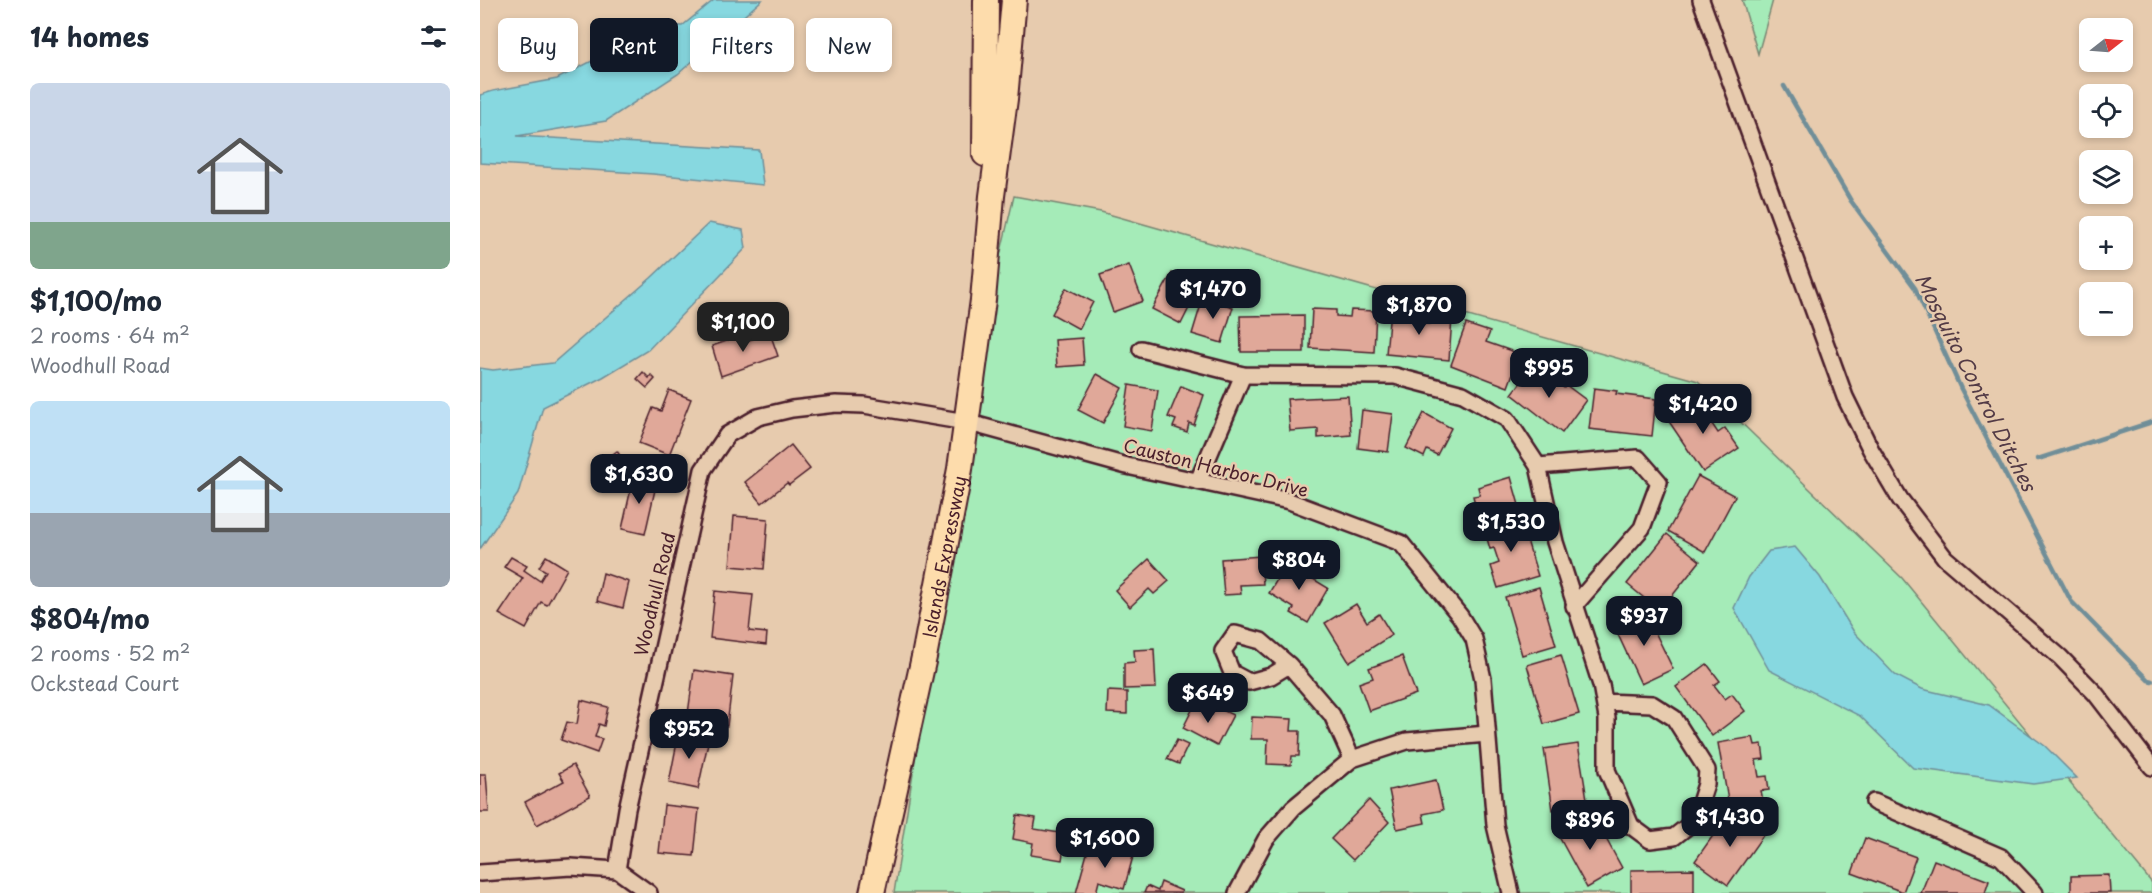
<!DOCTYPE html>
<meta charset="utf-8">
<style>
:root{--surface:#fff;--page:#f2f2f3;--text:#1f2937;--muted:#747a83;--accent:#111827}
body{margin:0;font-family:"Playpen Sans",sans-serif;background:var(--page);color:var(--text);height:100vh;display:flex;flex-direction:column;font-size:22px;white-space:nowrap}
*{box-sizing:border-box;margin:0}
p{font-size:20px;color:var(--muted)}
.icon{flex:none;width:33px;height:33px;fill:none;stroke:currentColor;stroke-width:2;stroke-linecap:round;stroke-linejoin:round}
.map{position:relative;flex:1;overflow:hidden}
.panel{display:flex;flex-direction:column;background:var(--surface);width:480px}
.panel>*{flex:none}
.hud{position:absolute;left:18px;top:18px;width:570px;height:54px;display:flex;gap:12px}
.needle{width:39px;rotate:73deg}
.buttons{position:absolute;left:1599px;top:18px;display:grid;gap:12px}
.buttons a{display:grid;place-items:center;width:54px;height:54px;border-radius:9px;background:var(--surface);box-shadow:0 3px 9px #0003;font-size:30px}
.price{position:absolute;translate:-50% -51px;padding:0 14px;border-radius:12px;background:var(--accent);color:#fff;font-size:20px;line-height:39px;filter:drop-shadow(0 2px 3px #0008)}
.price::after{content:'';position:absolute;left:50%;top:36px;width:18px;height:14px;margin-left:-9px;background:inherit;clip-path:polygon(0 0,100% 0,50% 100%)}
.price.current{background:#222;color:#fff}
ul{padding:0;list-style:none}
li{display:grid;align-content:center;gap:12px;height:318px;padding:0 30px}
li span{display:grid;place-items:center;height:186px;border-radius:9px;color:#555}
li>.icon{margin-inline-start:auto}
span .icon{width:108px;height:108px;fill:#fffc;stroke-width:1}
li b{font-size:26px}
h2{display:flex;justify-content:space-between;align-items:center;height:72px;padding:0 30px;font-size:26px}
.pill{padding:0 21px;border-radius:9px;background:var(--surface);box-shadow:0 3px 9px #0003;font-size:21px;line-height:54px}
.pill.current{background:var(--accent);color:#fff}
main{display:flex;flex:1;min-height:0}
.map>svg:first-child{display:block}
.green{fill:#a5ebb8;stroke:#788572;stroke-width:1.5}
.water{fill:#87d8e0;stroke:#6f8e98;stroke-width:1.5}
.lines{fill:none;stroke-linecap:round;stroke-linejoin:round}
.stream{stroke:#6f8e98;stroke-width:4.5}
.building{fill:#e0a899;stroke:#4a1f2b;stroke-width:1.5}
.minor-casing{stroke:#4a1f2b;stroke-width:20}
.primary-casing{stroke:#4a1f2b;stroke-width:28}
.minor{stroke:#e7cbae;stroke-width:15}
.primary{stroke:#fddcac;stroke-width:24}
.labels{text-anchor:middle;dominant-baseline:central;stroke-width:5;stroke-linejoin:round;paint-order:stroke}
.street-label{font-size:18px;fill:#4a1f2b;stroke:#e7cbae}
.water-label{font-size:20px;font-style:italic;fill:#533b46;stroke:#e7cbae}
</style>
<main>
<section class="panel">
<h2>14 homes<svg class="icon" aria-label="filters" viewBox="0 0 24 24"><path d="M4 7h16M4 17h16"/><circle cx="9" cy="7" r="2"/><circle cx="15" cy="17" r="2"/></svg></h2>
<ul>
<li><span style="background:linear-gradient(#c9d6e8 75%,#7fa58c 0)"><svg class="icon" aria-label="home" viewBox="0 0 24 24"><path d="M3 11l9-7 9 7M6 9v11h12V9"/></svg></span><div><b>$1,100/mo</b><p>2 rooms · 64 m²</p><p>Woodhull Road</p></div></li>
<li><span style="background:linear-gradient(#bfe0f5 60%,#9aa5b1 0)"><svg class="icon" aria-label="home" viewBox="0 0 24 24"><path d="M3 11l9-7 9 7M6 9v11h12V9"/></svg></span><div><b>$804/mo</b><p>2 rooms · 52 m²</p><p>Ockstead Court</p></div></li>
</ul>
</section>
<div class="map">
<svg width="1672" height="893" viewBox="0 0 1672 893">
<rect width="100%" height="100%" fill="#e7cbae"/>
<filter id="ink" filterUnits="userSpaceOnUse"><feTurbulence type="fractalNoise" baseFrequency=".0167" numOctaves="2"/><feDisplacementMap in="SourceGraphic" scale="12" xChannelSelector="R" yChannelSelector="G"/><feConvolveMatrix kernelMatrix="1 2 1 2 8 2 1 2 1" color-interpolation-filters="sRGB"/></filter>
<g filter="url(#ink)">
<g class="green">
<polygon points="1262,0 1293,0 1278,54"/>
<polygon points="534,196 621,212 1218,381 1422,578 1672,883 1672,893 414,893 504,324"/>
</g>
<g class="water">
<polygon points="234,0 282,0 198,74 126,121 37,136 279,150 283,185 173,174 0,163 0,95 13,91 77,79 182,25 202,26"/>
<polygon points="229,223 263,230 266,248 168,350 123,377 63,407 38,494 0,549 0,368 13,370 73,363 171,278"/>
<polygon points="1315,547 1340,577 1374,632 1415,675 1442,689 1509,705 1565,746 1597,778 1553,784 1433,768 1380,716 1289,670 1254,608 1269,577 1289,551"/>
</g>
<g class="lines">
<g class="stream">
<polyline points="1304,86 1371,201 1435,288 1481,389 1591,601 1668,680 1672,681"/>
<polyline points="1558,459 1672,422"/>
</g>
</g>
<g class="building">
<polygon points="649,265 663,301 633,312 620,275"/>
<polygon points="692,273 700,277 697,283 716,294 701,324 672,309"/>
<polygon points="586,288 613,302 599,329 572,314"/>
<polygon points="723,298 753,307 742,343 712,334"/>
<polygon points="832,309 856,310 856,316 870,317 871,310 896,311 894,352 830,348"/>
<polygon points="910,310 935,313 934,323 949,324 949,316 972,318 969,360 906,354"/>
<polygon points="824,315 824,352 761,352 760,316"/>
<polygon points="986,324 1010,332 1006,342 1040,354 1028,387 971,365"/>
<polygon points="290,333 298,356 241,376 232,346 261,336 263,342"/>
<polygon points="602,338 604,365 577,367 575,340"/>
<polygon points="1054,365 1084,388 1086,385 1106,400 1082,433 1032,394"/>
<polygon points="163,372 169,378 171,375 175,379 167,388 157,379"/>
<polygon points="617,374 642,388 623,423 598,410"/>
<polygon points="649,385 678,390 672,431 643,426"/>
<polygon points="701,386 724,395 714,425 709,423 707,432 693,427 696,420 688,417"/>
<polygon points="1114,388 1137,391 1136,394 1176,399 1172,436 1109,429"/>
<polygon points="189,390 211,399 189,455 159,443 173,408 181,411"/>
<polygon points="868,396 871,435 838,438 838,429 810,431 807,399"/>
<polygon points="1223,397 1236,416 1230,421 1238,433 1245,428 1259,448 1223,472 1188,420"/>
<polygon points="882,410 913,414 908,452 878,448"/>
<polygon points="944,413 971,428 957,455 947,450 944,457 926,448"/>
<polygon points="311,445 330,469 309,485 307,483 282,503 265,482"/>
<polygon points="137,451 143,460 135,465 129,457"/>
<polygon points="154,475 177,481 165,534 142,529"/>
<polygon points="1218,476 1255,496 1225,552 1188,531"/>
<polygon points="1031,477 1039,505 1006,516 1003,506 996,508 993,496 1000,495 998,487"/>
<polygon points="254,516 288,519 284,569 250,566"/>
<polygon points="1042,517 1047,537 1046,537 1058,576 1018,588 1011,566 1019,563 1014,548 1010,549 1004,528"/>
<polygon points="1187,534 1220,561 1180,611 1147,584"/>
<polygon points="66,556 87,569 67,605 61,602 46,629 19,614 43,578 24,567 31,557 47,566 44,570 60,581 66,571 59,567"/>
<polygon points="781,556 783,584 760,585 761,594 744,595 741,559"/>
<polygon points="669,559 689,581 674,594 669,589 650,607 635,590"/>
<polygon points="808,561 834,576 833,579 848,588 828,623 811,613 814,608 789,593"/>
<polygon points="123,573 149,582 143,608 117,601"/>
<polygon points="1059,587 1076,645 1042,655 1025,597"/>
<polygon points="235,591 273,595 269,631 287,633 286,645 230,638"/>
<polygon points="876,604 887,622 899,614 912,635 869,662 845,623"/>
<polygon points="1164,612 1167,619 1175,615 1181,630 1175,632 1193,669 1161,684 1134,626"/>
<polygon points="674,649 676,688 644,689 644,663 655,662 654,650"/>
<polygon points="1081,655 1099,714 1064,724 1047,665"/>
<polygon points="922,656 936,694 889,711 879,683 893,678 889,668"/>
<polygon points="1227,664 1240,681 1234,685 1245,699 1252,694 1265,711 1232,736 1196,687"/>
<polygon points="214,670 253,676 247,726 207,721"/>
<polygon points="628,691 647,692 647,714 627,713"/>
<polygon points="101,700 128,707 124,726 119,724 115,737 122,739 117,753 81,740 87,722 97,724"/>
<polygon points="714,706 732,715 736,707 753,715 737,746 703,728"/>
<polygon points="772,717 812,719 811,731 820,731 819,756 812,756 811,765 787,764 788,739 771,739"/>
<polygon points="199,732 229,738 218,789 189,783"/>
<polygon points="1273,737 1275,745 1282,744 1284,759 1276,760 1279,777 1287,776 1289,790 1281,791 1283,800 1249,806 1238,743"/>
<polygon points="697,740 708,745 699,764 687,759"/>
<polygon points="1098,744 1108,805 1073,810 1064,749"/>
<polygon points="93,765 110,796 57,825 45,802 84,781 79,773"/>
<polygon points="0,774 6,774 9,812 0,812"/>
<polygon points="956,780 963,810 943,814 945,823 917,829 909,790"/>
<polygon points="889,800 909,822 873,860 851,839"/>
<polygon points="184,805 219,809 214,856 179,853"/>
<polygon points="1251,810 1284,834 1248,885 1215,861"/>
<polygon points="1112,813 1142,868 1107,888 1077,833"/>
<polygon points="537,815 556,818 554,829 586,834 582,860 551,855 553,843 533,839"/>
<polygon points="1385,838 1436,857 1423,892 1372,873"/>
<polygon points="609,846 627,851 629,846 654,853 644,889 619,881 616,893 596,893"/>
<polygon points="1454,860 1509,881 1505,893 1441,893"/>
<polygon points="1214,869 1214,893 1151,893 1151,870"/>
<polygon points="1629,875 1630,893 1591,893 1591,876"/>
<polygon points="681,882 702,891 701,893 664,893 667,886 678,891"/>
</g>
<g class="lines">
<g class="minor-casing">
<g id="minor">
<polyline points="1221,0 1365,397 1391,450 1420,499 1465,558 1580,657 1615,693 1672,767"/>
<polyline points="661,349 763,375 915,376 983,394 1027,419 1058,466 1075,542 1121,685 1127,718 1127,770 1151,826 1170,840 1194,837 1208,826 1219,806 1226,784 1227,770 1194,718 1172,704 1124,702"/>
<polyline points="1058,466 1158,458 1179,482 1162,528 1094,606"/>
<polyline points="718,481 763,375"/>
<polyline points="809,665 791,676 769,682 752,673 743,651 755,634 781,641 809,665 852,715 872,759"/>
<polyline points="1394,802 1521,857 1555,893"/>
<polyline points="137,870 147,809 223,470 247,435 278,417 312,409 356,404 384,405 486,422 647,466 809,501 921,543 980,616 994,639 1003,679 1015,825 1031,893"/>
<polyline points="0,873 91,867 137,870 169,893"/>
<polyline points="757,893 786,839 813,808 872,759 927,741 1007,734"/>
</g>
</g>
<g class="primary-casing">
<g id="primary">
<polyline points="505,154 506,0"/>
<path id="s1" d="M392 893 444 657 480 469 503 300 512 196 525 99 534 0"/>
</g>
</g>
<use href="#minor" class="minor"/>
<use href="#primary" class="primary"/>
</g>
</g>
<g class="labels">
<g class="street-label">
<text transform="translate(736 467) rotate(14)">Causton Harbor Drive</text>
<text stroke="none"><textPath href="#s1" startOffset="344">Islands Expressway</textPath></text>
<text transform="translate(174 594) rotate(-77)">Woodhull Road</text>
</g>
<g class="water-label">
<text transform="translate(1496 382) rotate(63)">Mosquito Control Ditches</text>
</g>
</g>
</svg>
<div class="buttons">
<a><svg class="needle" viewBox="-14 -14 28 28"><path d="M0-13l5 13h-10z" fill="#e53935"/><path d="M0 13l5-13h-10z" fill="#747a83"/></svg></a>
<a><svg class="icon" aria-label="locate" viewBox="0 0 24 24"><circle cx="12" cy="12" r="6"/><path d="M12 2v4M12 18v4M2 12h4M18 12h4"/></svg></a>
<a><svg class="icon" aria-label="layers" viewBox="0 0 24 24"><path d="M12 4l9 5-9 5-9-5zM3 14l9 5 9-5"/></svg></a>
<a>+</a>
<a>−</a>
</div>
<b class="price" style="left:733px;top:320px">$1,470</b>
<b class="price" style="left:939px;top:336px">$1,870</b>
<b class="price current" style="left:263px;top:353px">$1,100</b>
<b class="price" style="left:1069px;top:399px">$995</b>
<b class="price" style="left:1223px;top:435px">$1,420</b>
<b class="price" style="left:159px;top:505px">$1,630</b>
<b class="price" style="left:1031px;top:553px">$1,530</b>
<b class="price" style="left:819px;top:591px">$804</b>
<b class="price" style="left:1164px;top:647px">$937</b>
<b class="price" style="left:728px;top:724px">$649</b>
<b class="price" style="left:209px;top:760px">$952</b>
<b class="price" style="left:1250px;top:848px">$1,430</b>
<b class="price" style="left:1110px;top:851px">$896</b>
<b class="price" style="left:625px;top:869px">$1,600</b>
<div class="hud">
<a class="pill">Buy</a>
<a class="pill current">Rent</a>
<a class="pill">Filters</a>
<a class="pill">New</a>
</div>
</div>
</main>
